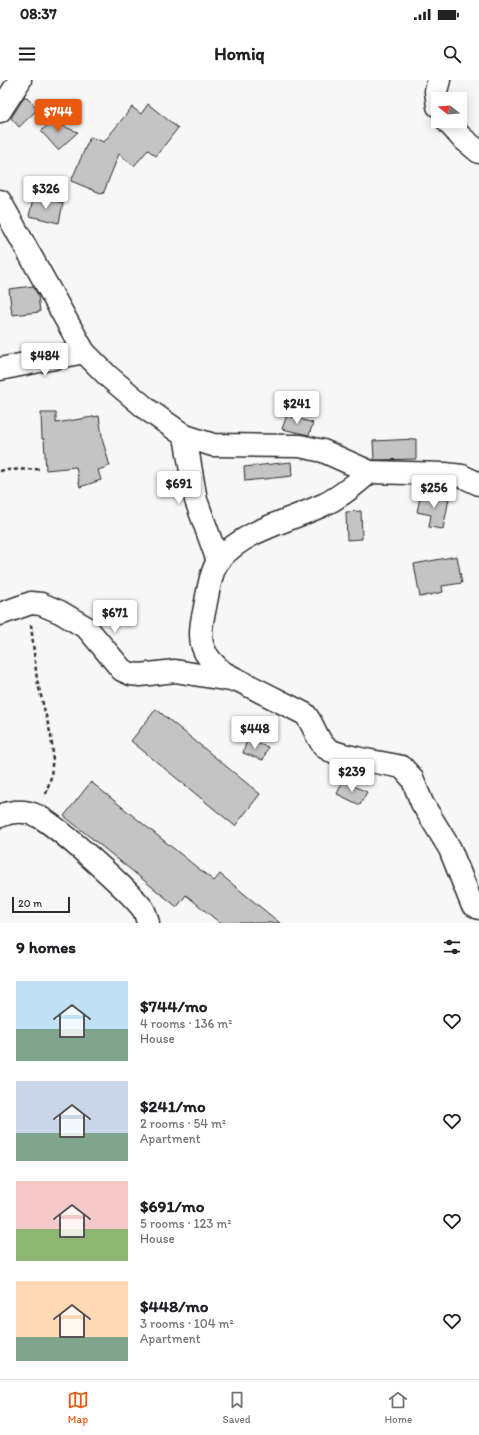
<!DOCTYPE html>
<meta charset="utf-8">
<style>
:root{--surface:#fff;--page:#f2f2f2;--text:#202124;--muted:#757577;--line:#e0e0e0;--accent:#ea580c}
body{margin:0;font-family:Itim,sans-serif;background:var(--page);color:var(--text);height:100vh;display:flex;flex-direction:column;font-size:15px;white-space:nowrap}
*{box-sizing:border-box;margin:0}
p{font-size:13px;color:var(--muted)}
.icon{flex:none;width:22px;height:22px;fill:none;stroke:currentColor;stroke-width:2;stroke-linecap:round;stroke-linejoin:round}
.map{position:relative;height:843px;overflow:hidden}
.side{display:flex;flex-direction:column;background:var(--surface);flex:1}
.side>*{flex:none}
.needle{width:26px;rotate:287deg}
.buttons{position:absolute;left:431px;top:12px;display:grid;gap:8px}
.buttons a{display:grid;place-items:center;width:36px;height:36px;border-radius:0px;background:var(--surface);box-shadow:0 2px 10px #0003;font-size:20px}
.scale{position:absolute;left:12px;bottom:10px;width:58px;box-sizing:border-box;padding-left:4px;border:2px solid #2b2b2b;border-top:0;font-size:11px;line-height:14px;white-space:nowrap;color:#2b2b2b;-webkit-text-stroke:3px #fff;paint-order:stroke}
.price{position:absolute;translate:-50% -34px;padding:0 9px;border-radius:4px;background:#fff;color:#222;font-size:13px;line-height:26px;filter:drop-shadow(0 1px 2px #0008)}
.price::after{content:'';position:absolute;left:50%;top:24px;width:12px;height:9px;margin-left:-6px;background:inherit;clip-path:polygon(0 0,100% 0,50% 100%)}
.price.active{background:var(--accent);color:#fff}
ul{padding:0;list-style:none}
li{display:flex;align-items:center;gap:12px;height:100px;padding:0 16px}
li span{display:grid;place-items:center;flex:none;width:112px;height:80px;border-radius:0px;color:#555}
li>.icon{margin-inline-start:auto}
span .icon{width:48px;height:48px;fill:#fffc;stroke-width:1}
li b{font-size:17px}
h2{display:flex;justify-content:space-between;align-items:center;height:48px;padding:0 16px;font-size:17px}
.status{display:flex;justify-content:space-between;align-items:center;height:28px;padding:0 20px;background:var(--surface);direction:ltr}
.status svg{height:11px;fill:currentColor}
header{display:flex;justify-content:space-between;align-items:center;height:52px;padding:0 16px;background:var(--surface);font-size:18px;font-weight:800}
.tabs{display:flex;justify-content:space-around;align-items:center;height:56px;border-top:1px solid var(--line);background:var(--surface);font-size:11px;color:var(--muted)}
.tabs a{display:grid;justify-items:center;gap:2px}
.tabs .active{color:var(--accent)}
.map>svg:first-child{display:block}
.building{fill:#c4c4c4;stroke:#2b2b2b}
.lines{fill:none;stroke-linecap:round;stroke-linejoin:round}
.minor-casing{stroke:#2b2b2b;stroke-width:25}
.path{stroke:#2b2b2b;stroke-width:2.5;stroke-dasharray:4 3;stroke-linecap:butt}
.minor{stroke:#fff;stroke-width:22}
</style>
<div class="status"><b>08:37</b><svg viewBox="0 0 49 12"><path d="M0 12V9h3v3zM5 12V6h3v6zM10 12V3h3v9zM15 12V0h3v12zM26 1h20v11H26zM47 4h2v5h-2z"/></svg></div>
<header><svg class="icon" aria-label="menu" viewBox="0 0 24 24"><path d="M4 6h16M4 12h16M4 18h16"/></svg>Homiq<svg class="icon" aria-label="search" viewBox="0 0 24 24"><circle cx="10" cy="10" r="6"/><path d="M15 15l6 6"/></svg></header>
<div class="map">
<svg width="479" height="843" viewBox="0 0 479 843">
<rect width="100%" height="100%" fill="#f7f7f7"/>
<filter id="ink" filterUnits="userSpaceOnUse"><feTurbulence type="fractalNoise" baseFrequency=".025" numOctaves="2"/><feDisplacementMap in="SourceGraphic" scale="8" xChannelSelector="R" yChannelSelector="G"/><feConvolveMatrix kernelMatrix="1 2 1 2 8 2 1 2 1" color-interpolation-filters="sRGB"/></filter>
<g filter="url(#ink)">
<g class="building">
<polygon points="25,16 38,29 19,47 11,38"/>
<polygon points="148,24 178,48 156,76 148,70 134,86 119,74 103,114 71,101 90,57 104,62 132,27 141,34"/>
<polygon points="57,37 65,47 78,52 58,70 41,51"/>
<polygon points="34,116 63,123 59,143 29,136"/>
<polygon points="33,206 38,215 40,232 12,235 9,209"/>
<polygon points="41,333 56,333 56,343 99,336 103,362 110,386 98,390 101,400 80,407 76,387 46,390 44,359 42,359"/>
<polygon points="287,335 313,343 309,355 282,349"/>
<polygon points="416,359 416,379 374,380 373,361"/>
<polygon points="291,382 292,396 245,401 244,387"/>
<polygon points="421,413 449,419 443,449 429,447 431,435 417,432"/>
<polygon points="361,431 362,459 347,460 346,432"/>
<polygon points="457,476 462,503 442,506 443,512 420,517 414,484"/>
<polygon points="156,629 260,714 235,746 131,661"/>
<polygon points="247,660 268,667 263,680 243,673"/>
<polygon points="343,701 367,712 360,725 337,714"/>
<polygon points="91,702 214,801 220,794 280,843 220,843 186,815 177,827 64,736"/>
</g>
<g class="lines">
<g class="minor-casing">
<g id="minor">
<polyline points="438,26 436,11 439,0"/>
<polyline points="0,31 20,0"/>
<polyline points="447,41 461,57 479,72"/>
<polyline points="0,121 84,272 109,297 148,330 185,356 213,365 300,366 323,371 370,392 445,394 462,396 479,404"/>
<polyline points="0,289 84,272"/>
<polyline points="185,356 196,420 218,481"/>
<path d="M370 392C355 404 341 417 323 425 289 441 244 450 219 480 210 491 207 519 204 532 197 561 201 575 224 593L305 634C314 644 316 659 326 668 338 677 385 683 402 687L412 698 422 723 450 769 472 824 479 828"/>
<polyline points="0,534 31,523 41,524 60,532 87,548 122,590 131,594 140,595 175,591 230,600"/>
<path d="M0 736C12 731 23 730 35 735 52 740 131 813 143 829 145 832 147 839 148 843"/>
</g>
</g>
<g class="path">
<polyline points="0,391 4,390 40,389"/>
<polyline points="31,545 37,600 51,656 53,674 51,697 45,717"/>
</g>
<use href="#minor" class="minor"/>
</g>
</g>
</svg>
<div class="buttons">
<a><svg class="needle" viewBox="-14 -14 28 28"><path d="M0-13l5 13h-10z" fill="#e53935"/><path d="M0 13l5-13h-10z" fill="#757577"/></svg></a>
</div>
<div class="scale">20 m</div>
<b class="price active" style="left:58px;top:53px">$744</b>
<b class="price" style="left:46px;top:130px">$326</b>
<b class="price" style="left:45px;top:297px">$484</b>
<b class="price" style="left:297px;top:345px">$241</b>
<b class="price" style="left:179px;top:425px">$691</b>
<b class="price" style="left:434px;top:429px">$256</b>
<b class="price" style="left:115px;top:554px">$671</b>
<b class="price" style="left:255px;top:670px">$448</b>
<b class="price" style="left:352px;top:713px">$239</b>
</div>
<section class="side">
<h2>9 homes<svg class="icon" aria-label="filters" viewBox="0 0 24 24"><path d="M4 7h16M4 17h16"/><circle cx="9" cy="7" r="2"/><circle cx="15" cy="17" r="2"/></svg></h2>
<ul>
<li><span style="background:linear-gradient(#bfe0f5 60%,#7fa58c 0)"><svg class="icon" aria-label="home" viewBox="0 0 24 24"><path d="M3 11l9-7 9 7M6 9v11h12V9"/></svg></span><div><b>$744/mo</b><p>4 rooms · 136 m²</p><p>House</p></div><svg class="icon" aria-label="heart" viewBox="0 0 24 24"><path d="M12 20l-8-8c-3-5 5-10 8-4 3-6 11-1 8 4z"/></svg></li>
<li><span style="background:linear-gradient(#c9d6e8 65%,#7fa58c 0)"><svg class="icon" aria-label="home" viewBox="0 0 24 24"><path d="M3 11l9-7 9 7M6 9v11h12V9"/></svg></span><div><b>$241/mo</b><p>2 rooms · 54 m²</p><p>Apartment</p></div><svg class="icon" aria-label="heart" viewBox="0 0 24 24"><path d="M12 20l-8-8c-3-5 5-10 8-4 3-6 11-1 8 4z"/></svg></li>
<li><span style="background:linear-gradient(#f6c9c9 60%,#8fb573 0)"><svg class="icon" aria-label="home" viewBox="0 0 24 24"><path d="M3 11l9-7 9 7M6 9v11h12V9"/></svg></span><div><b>$691/mo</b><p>5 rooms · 123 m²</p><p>House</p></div><svg class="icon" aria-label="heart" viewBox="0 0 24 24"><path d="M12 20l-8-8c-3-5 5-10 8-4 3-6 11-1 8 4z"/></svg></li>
<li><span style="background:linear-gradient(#ffd9b3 70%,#7fa58c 0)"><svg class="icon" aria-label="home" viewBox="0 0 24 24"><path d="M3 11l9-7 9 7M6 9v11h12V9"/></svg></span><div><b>$448/mo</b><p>3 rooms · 104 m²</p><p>Apartment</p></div><svg class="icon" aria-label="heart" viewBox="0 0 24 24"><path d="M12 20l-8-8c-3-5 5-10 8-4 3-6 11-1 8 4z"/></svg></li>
</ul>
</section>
<nav class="tabs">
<a class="active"><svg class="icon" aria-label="map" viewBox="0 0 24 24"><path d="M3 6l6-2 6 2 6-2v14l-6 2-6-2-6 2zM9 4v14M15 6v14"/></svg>Map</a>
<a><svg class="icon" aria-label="saved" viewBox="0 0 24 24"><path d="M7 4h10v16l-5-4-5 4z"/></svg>Saved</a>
<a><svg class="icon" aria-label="home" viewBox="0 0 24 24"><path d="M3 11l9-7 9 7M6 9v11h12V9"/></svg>Home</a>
</nav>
